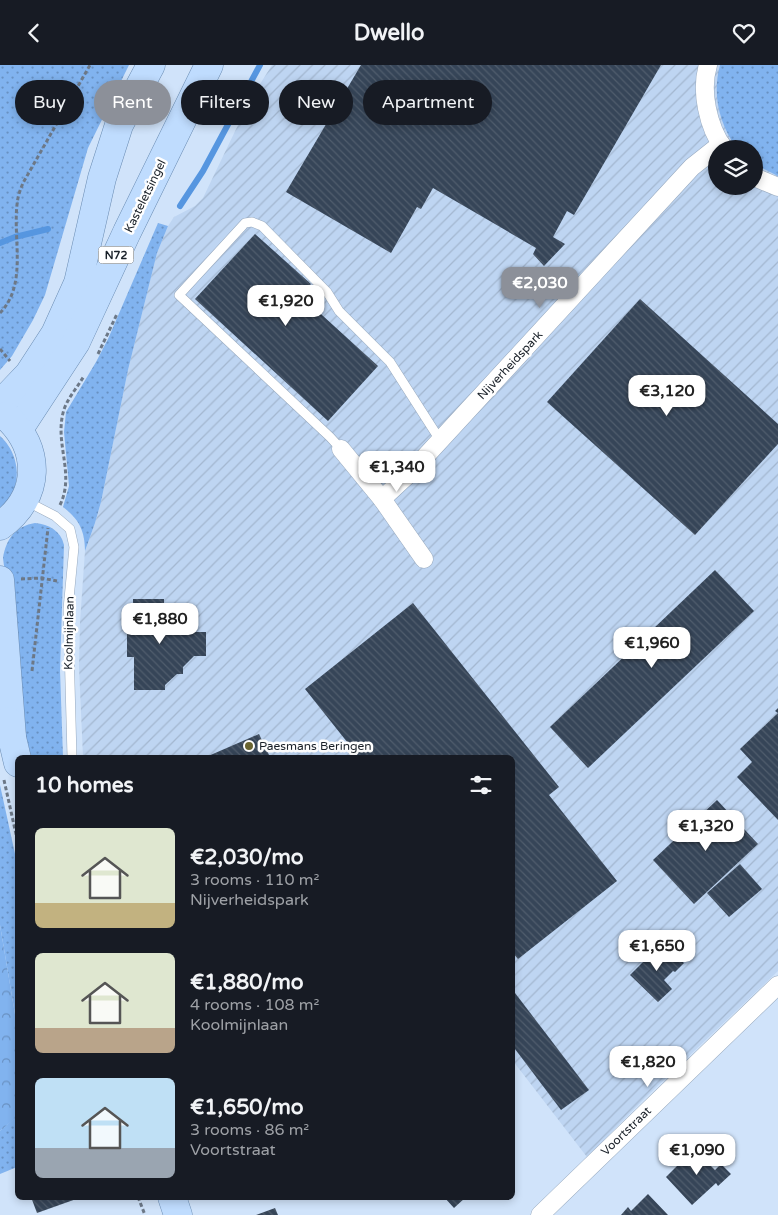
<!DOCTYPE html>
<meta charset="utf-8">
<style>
:root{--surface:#171b24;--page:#242831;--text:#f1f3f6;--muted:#9ea1a6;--accent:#8c9099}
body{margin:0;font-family:"Varela Round",sans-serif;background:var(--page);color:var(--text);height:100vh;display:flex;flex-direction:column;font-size:19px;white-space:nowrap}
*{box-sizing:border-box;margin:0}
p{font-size:16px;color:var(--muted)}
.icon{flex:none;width:28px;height:28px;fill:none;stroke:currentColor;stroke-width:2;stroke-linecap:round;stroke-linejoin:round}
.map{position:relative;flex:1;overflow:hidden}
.sheet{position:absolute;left:15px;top:690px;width:500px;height:445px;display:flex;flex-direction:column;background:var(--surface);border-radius:8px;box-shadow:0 2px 8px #0003}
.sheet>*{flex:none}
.guide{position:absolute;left:15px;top:15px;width:500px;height:45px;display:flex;gap:10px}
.controls{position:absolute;left:708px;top:75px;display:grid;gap:10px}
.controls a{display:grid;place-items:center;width:55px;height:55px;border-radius:50%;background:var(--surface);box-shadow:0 2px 8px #0003;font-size:25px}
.price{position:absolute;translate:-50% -42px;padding:0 11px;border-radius:10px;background:#fff;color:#222;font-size:16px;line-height:32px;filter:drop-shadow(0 1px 2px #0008)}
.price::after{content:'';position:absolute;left:50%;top:30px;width:15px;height:11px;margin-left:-8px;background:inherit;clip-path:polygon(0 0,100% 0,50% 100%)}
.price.active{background:var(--accent);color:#fff}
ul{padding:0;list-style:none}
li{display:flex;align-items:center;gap:15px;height:125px;padding:0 20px}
li span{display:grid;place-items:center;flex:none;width:140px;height:100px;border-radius:8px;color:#555}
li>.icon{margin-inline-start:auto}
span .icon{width:60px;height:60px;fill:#fffc;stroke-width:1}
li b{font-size:21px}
h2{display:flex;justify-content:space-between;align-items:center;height:60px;padding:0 20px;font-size:21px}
.chip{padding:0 18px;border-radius:22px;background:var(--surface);box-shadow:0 2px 8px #0003;font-size:18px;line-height:45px}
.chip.active{background:var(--accent);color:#fff}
header{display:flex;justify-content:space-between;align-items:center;height:65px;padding:0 20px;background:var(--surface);font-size:22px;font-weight:800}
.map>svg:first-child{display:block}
.industrial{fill:url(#industrial-furrows);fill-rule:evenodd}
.grass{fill:url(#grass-dots)}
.forest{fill:url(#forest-crowns)}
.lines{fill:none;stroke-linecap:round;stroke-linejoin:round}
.stream{stroke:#5696e0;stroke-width:6}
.building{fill:url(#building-back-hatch)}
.service-casing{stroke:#98aabf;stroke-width:10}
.minor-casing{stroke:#98aabf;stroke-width:19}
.primary-casing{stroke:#6a8cb3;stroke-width:29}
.path{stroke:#6c7887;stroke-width:3;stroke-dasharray:4 2.5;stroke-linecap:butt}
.service{stroke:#fff;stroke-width:9}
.minor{stroke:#fff;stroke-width:18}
.primary{stroke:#bfdcfe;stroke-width:28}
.poi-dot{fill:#696431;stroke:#fff;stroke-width:2}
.labels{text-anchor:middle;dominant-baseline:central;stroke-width:5;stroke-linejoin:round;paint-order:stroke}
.shield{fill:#fff;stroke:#5f6469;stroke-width:1}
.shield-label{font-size:11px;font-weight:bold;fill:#1a2129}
.street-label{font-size:12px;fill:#1a2129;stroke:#fff}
.poi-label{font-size:12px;fill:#1a2129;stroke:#fff;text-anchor:start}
</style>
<header><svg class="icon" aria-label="back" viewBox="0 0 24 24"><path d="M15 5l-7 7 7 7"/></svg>Dwello<svg class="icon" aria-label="heart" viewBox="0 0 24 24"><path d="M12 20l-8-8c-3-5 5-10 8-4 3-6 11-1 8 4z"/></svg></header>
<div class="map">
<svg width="778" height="1150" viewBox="0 0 778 1150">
<defs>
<pattern id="industrial-furrows" width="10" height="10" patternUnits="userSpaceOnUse" patternTransform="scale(1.25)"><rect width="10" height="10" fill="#bed5f2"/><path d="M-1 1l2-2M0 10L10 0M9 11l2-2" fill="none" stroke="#a3b7d0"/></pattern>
<pattern id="grass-dots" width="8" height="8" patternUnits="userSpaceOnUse" patternTransform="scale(1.25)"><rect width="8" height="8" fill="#81b3ef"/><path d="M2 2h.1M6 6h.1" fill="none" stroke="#6991c2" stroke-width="1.8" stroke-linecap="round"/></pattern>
<pattern id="forest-crowns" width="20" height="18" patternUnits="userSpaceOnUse" patternTransform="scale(1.25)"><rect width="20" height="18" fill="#81b3ef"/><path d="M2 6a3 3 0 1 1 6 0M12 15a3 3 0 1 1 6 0" fill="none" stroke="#6991c2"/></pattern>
<pattern id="building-back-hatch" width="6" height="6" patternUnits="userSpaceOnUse" patternTransform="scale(1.25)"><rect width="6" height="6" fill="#364558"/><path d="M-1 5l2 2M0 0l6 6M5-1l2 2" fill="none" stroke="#505d6d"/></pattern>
</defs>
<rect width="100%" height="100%" fill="#d0e3fa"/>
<path class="industrial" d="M272 0H778V906L645 1033 587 1092 513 996 512 692H83L79 602 80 557 85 486 95 458 101 437 128 305 157 188 168 161 174 152 195 141 203 133 250 35ZM716 84H754V121H716Z"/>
<g class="grass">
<polygon points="0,0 129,0 88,83 45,230 33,255 12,291 0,305"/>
<path d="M720 0H778V111L754 99V84H737C719 58 712 30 720 0Z"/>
<path d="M158 158 168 161 157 188 128 305 101 437 95 458 85 486C85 466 79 454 63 442L69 421 64 367 66 347 96 297 108 274Z"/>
<path d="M0 371C16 385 22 410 12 429 9 434 4 439 0 444Z"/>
<path d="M35 458C49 459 61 466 64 480L60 605 63 692H28L3 493C6 474 16 461 35 458Z"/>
<polygon points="0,720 17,798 17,961 0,860"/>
<polygon points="17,1051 17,1102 0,1109 0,1066"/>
</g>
<polygon class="forest" points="0,860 17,961 18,1051 0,1066"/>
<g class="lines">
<g class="stream">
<polyline points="180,141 203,106 260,0"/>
<polyline points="0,178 15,172 48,164"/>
</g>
</g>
<g class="building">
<polygon points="361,0 661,0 574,150 567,146 553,172 565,179 544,201 533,189 536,183 433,123 421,144 417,142 391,188 286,127"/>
<polygon points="255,169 311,219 300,230 378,301 328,356 195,234"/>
<polygon points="640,234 778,359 778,379 695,470 547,337"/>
<polygon points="715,505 754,546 588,703 550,662"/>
<polygon points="133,534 164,534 164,539 194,567 206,567 206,591 194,591 183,602 183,609 177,609 165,620 165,625 134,625 134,592 127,592 127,567 133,567"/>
<polygon points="413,538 559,722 549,730 617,816 518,894 512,887 512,692 359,692 305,624"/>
<polygon points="778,643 778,755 737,712 752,697 740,684 778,648 775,646"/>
<polygon points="259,669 270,692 206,692"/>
<polygon points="717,735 758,779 694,839 653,795"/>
<polygon points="740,799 762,824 729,852 707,828"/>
<polygon points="662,878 684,898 675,907 673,906 664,915 672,924 658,937 630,910"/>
<polygon points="512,924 589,1025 561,1045 512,980"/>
<polygon points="702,1077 710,1086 703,1093 715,1105 721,1099 731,1109 718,1121 716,1118 692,1140 666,1112 682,1096 686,1101 694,1093 690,1089"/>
<polygon points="648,1129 668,1150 621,1150 628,1142 631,1146"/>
<polygon points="31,1132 79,1132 79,1133 37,1148"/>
<polygon points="444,1132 466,1132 454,1143"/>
<polygon points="275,1143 278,1150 256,1150"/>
</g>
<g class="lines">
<g class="service-casing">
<g id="service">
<polyline points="341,384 330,372 179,230 245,158 252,157 262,161 327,227 339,246 390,297 440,375"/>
<polyline points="26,436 55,451 70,464 74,482 68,544 72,692"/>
</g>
</g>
<g class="minor-casing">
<g id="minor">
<path d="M708 0C700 26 708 62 724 84"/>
<polyline points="754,112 778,122"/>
<polyline points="341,384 382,434 424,494"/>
<polyline points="382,434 411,407 692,102 721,79"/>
<polyline points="540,1150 778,920"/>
</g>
</g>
<g class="primary-casing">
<g id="primary">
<polyline points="0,336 8,331 29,309 55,269 78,218 102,113 119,60 151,0"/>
<polyline points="19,364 76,277 127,167 209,0"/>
<path d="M0 461C41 432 42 384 6 351"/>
<polyline points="0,515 12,672"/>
<polyline points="8,656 18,698"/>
<polyline points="172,1132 178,1150"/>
</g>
</g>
<g class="path">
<path d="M0 248C29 218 11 170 18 133 19 128 21 123 23 118L90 0"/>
<polyline points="0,284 10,296"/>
<polyline points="98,289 117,249"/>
<path d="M60 440C75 409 55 380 63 348 66 335 77 323 84 311"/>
<polyline points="21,514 41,513 57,516"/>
<polyline points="32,606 48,463"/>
<polyline points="4,715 18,778"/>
<polyline points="138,1132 145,1150"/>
</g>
<use href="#service" class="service"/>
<use href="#minor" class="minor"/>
<use href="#primary" class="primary"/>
</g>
<circle class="poi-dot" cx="249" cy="681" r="5"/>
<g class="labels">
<rect class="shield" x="98.5" y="181.5" width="35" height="17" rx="4"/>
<g class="shield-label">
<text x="116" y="190">N72</text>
</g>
<g class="street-label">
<text transform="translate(145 131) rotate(-64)">Kasteletsingel</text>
<text transform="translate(510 300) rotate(-47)">Nijverheidspark</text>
<text transform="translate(69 568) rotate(-89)">Koolmijnlaan</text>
<text transform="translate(626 1066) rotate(-44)">Voortstraat</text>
</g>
<g class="poi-label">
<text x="259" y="681">Paesmans Beringen</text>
</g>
</g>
</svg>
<div class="controls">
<a><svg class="icon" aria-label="layers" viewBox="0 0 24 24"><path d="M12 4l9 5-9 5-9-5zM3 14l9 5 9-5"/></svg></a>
</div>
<b class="price active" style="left:540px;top:244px">€2,030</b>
<b class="price" style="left:286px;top:262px">€1,920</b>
<b class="price" style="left:667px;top:352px">€3,120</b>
<b class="price" style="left:397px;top:428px">€1,340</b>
<b class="price" style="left:160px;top:580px">€1,880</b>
<b class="price" style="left:652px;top:604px">€1,960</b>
<b class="price" style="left:706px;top:787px">€1,320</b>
<b class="price" style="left:657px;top:907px">€1,650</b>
<b class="price" style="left:648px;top:1023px">€1,820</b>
<b class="price" style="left:697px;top:1111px">€1,090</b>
<div class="guide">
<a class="chip">Buy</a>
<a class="chip active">Rent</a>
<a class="chip">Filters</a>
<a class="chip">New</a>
<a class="chip">Apartment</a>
</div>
<section class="sheet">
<h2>10 homes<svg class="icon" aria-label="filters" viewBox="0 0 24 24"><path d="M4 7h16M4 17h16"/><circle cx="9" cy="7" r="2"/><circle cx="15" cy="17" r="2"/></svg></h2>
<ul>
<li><span style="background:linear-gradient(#dfe7d0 75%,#c2b280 0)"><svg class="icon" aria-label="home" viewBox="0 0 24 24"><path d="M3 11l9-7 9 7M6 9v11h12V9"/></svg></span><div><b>€2,030/mo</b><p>3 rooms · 110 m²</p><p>Nijverheidspark</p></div></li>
<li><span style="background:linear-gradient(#dfe7d0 75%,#b9a48a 0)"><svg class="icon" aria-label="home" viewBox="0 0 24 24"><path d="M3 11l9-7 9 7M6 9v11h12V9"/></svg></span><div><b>€1,880/mo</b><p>4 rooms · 108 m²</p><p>Koolmijnlaan</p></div></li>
<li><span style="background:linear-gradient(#bfe0f5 70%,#9aa5b1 0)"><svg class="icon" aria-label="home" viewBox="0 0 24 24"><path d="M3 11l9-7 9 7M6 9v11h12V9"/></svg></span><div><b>€1,650/mo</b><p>3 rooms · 86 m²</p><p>Voortstraat</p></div></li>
</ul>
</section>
</div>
